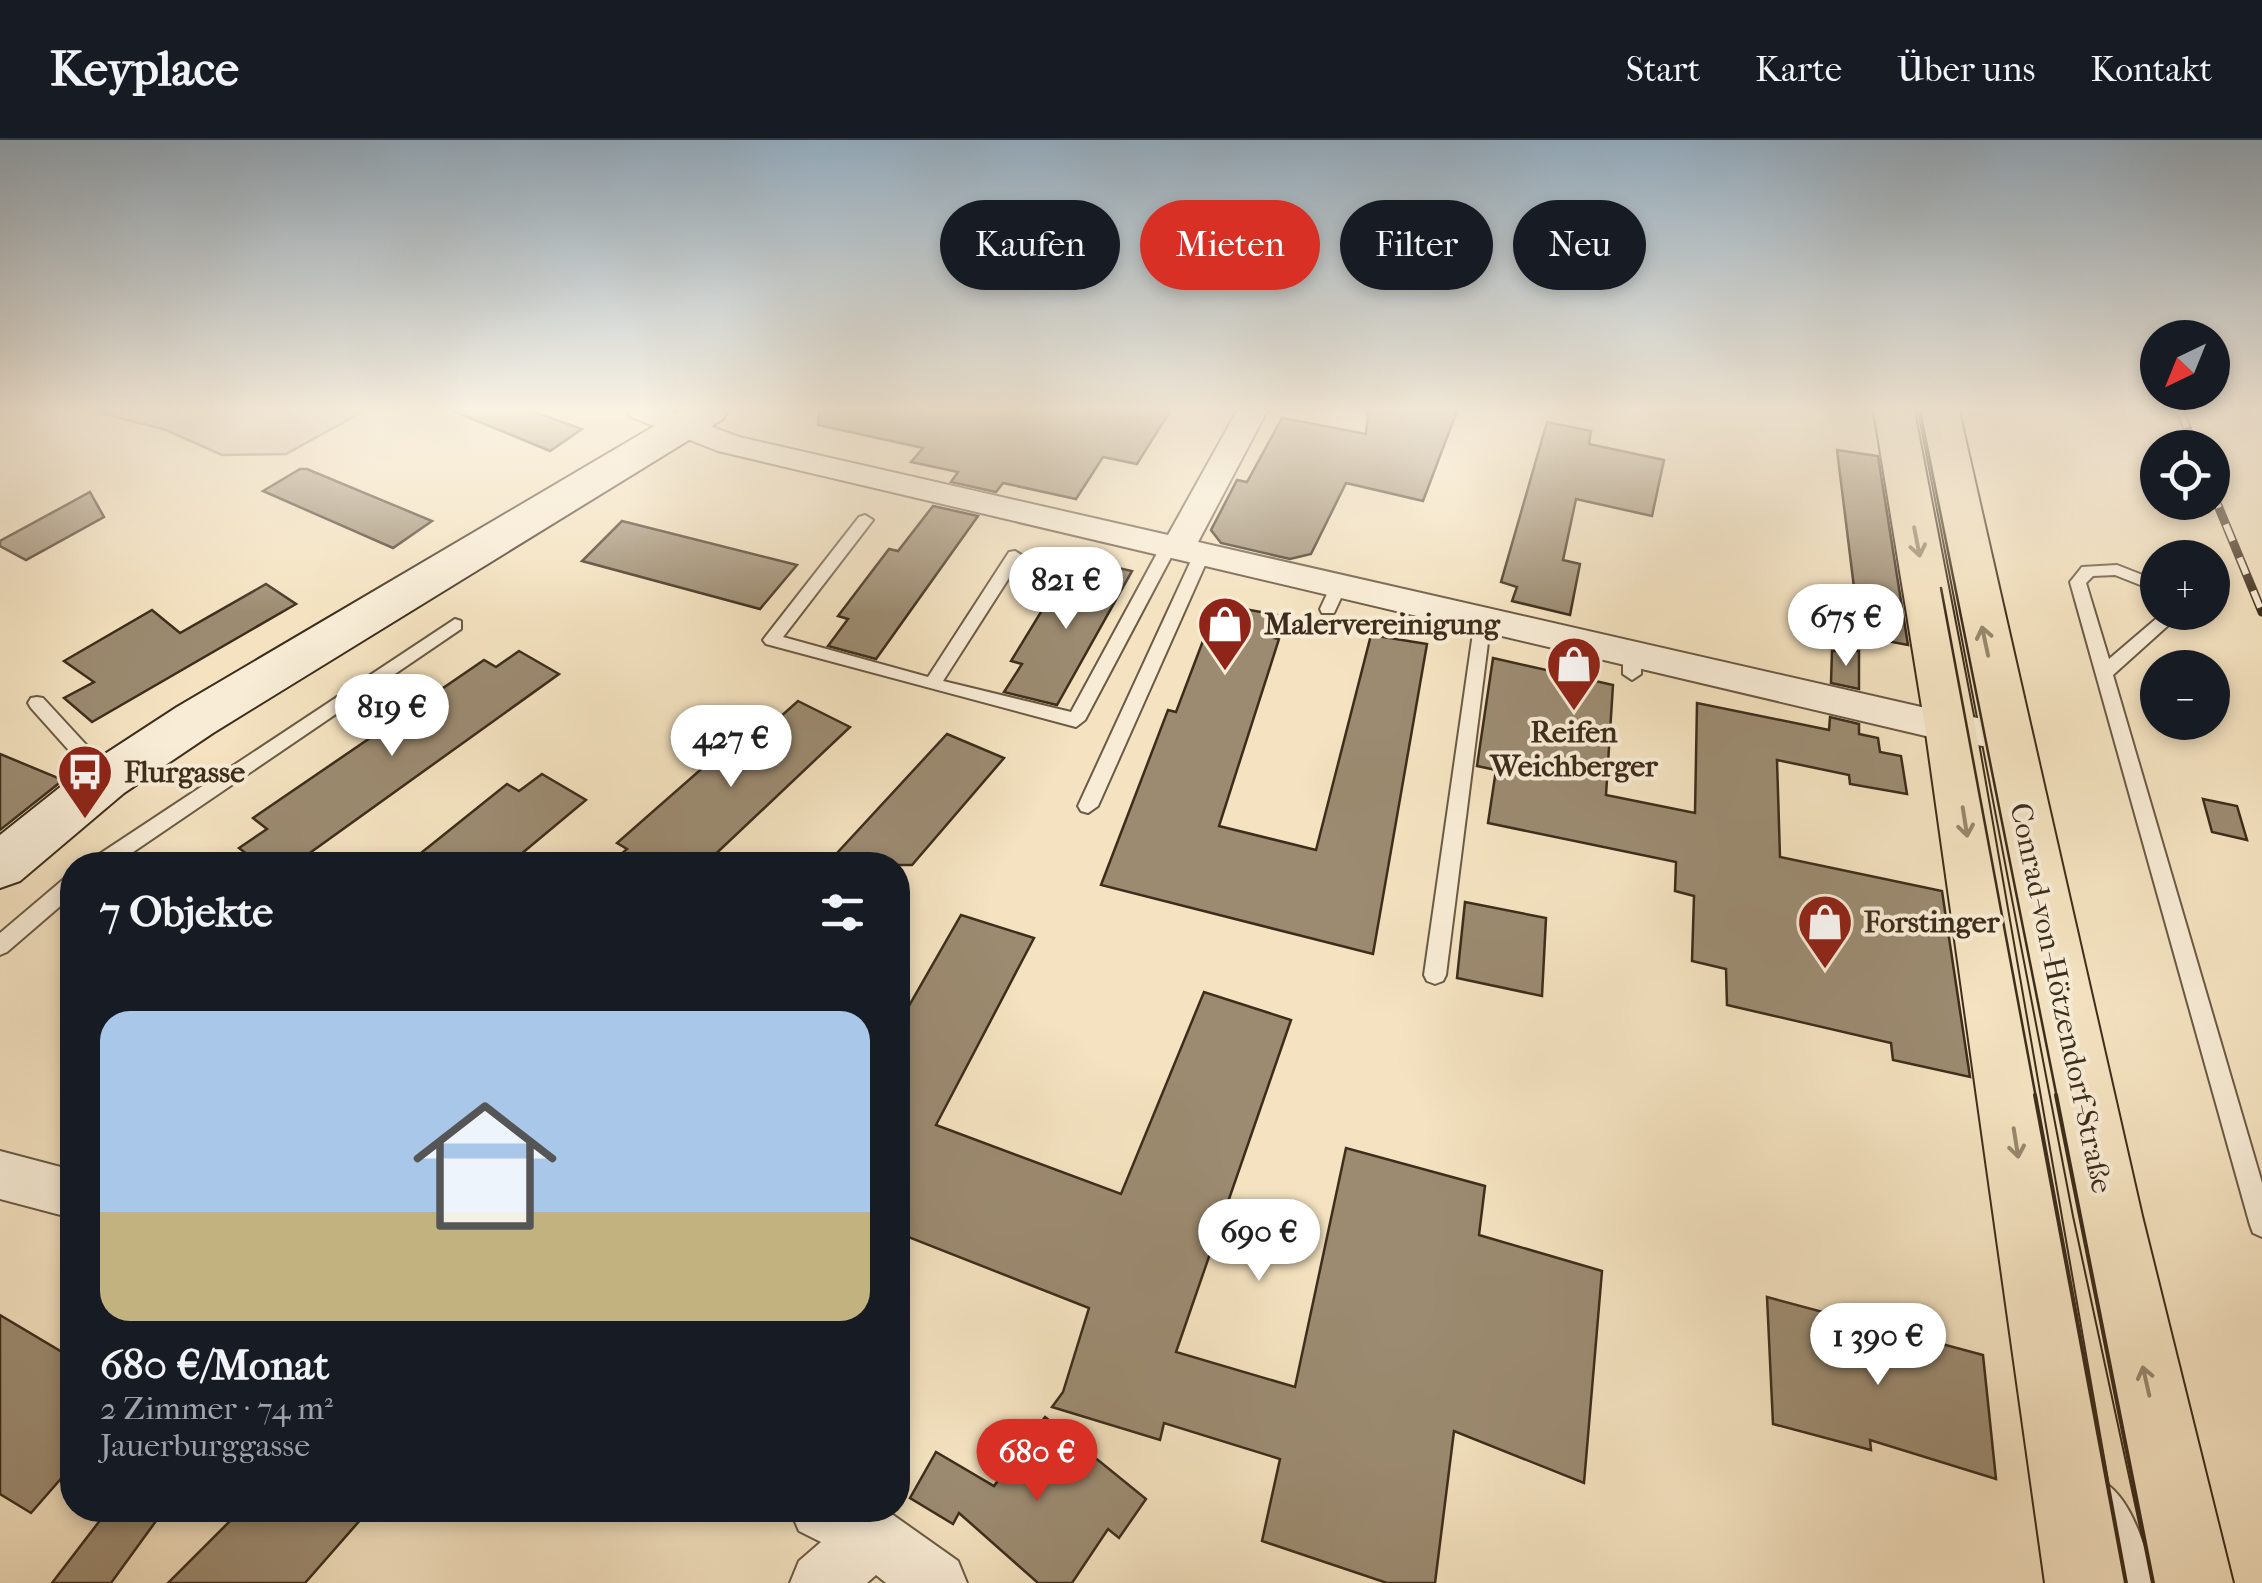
<!DOCTYPE html>
<html lang="de">
<meta charset="utf-8">
<style>
:root{--surface:#171b24;--page:#242831;--text:#f1f3f6;--muted:#9ea1a6;--line:#363941;--accent:#d93025}
body{margin:0;font-family:"IM FELL French Canon",serif;background:var(--page);color:var(--text);height:100vh;display:flex;flex-direction:column;font-size:38px;white-space:nowrap}
*{box-sizing:border-box;margin:0}
p{font-size:32px;color:var(--muted)}
.icon{flex:none;width:55px;height:55px;fill:none;stroke:currentColor;stroke-width:2;stroke-linecap:round;stroke-linejoin:round}
.map{position:relative;flex:1;overflow:hidden}
.side{position:absolute;left:60px;top:712px;width:850px;height:670px;display:flex;flex-direction:column;background:var(--surface);border-radius:40px;box-shadow:0 5px 15px #0003}
.side>*{flex:none}
.top-card{position:absolute;left:940px;top:60px;width:950px;height:90px;display:flex;gap:20px}
.needle{width:65px;rotate:223deg}
.buttons{position:absolute;left:2140px;top:180px;display:grid;gap:20px}
.buttons a{display:grid;place-items:center;width:90px;height:90px;border-radius:50%;background:var(--surface);box-shadow:0 5px 15px #0003;font-size:50px}
.price{position:absolute;translate:-50% -85px;padding:0 22px;border-radius:35px;background:#fff;color:#222;font-size:32px;line-height:65px;filter:drop-shadow(0 2px 5px #0008)}
.price::after{content:'';position:absolute;left:50%;top:60px;width:30px;height:22px;margin-left:-15px;background:inherit;clip-path:polygon(0 0,100% 0,50% 100%)}
.price.selected{background:var(--accent);color:#fff}
ul{padding:0;list-style:none}
li{display:grid;align-content:center;gap:20px;height:530px;padding:0 40px}
li span{display:grid;place-items:center;height:310px;border-radius:30px;color:#555}
li>.icon{margin-inline-start:auto}
span .icon{width:180px;height:180px;fill:#fffc;stroke-width:1}
li b{font-size:42px}
h2{display:flex;justify-content:space-between;align-items:center;height:120px;padding:0 40px;font-size:42px}
.tag{padding:0 35px;border-radius:45px;background:var(--surface);box-shadow:0 5px 15px #0003;font-size:35px;line-height:90px}
.tag.selected{background:var(--accent);color:#fff}
header{display:flex;align-items:center;gap:60px;box-sizing:border-box;height:140px;padding:0 50px;background:var(--surface);border-bottom:2px solid var(--line)}
header strong{font-size:48px}
nav{display:flex;gap:55px;margin-inline-start:auto;font-size:35px}
.map>svg:first-child{display:block}
.green{fill:#d5c3a4;stroke:#897860;stroke-width:2.5}
.building{fill:#9c8b71;stroke:#3d2d1c;stroke-width:2.5}
.lines{fill:none;stroke-linecap:round;stroke-linejoin:round}
.lane-casing{stroke:#6b5a45;stroke-width:4}
.street-casing{stroke:#6b5a45;stroke-width:4}
.secondary-casing{stroke:#3d2d1c;stroke-width:4}
.primary-casing{stroke:#3d2d1c;stroke-width:4}
.lane{fill:#f8ecd6;fill-rule:evenodd}
.street{fill:#f8ecd6;fill-rule:evenodd}
.secondary{fill:#f8ecd6;fill-rule:evenodd}
.primary{fill:#f4e2c0;fill-rule:evenodd}
.tram-far1{stroke:#3d2d1c;stroke-width:2.5}
.tram{stroke:#3d2d1c;stroke-width:4}
.rail-casing{stroke:#3d2d1c;stroke-width:9}
.rail{stroke:#f8ecd6;stroke-width:6;stroke-dasharray:18;stroke-linecap:butt}
.oneway{stroke:#98886e}
.labels{text-anchor:middle;dominant-baseline:central;stroke-width:8;stroke-linejoin:round;paint-order:stroke}
.poi-label{font-size:30px;font-weight:bold;fill:#3d2d1c;stroke:#f8ecd6;text-anchor:start}
.street-label{font-size:30px;fill:#3d2d1c;stroke:#f8ecd6}
</style>
<header>
<strong>Keyplace</strong>
<nav><a>Start</a><a>Karte</a><a>Über uns</a><a>Kontakt</a></nav>
</header>
<div class="map">
<svg width="2262" height="1443" viewBox="0 0 2262 1443">
<rect width="100%" height="100%" fill="#f4e2c0"/>
<filter id="stains"><feTurbulence type="fractalNoise" baseFrequency=".002" numOctaves="4"/><feColorMatrix values="0 0 0 0 .2 0 0 0 0 .09 0 0 0 0 .02 0 0 0 .5 -.17"/></filter>
<radialGradient id="worn" r=".72"><stop offset=".6" stop-color="#630" stop-opacity="0"/><stop offset="1" stop-color="#630" stop-opacity=".3"/></radialGradient>
<polygon class="green" points="93,271 364,271 286,314 222,315 166,290"/>
<g class="building">
<polygon points="453,271 532,271 582,289 550,311"/>
<polygon points="819,271 1170,271 1137,324 1103,317 1076,359 1003,343 996,352 951,342 958,332 911,322 923,308 818,285"/>
<polygon points="1368,271 1457,271 1423,361 1346,343 1311,414 1290,419 1221,403 1211,390 1237,340 1247,342 1282,278 1366,294"/>
<polygon points="1547,282 1591,291 1589,304 1664,320 1652,376 1576,359 1563,420 1580,424 1570,475 1512,461 1517,447 1501,442"/>
<polygon points="1837,310 1878,316 1908,505 1860,496"/>
<polygon points="300,329 307,329 432,381 393,408 263,351"/>
<polygon points="90,352 104,377 26,420 0,406 0,401"/>
<polygon points="933,366 978,376 876,519 828,506 848,479 838,476 889,409 898,411"/>
<polygon points="622,381 797,425 760,469 582,421"/>
<polygon points="1083,420 1132,431 1057,565 1004,552 1022,524 1011,521 1055,449 1064,452"/>
<polygon points="266,444 296,464 92,582 64,558 94,542 64,521 152,470 180,493"/>
<polygon points="1217,464 1277,475 1269,497 1279,499 1219,686 1316,710 1371,495 1427,504 1373,814 1101,745 1168,570 1176,572"/>
<polygon points="519,511 559,534 293,725 261,725 239,708 267,689 253,678 484,520 496,527"/>
<polygon points="1832,511 1859,511 1859,549 1831,543"/>
<polygon points="1493,518 1613,545 1606,655 1695,673 1697,563 1829,590 1830,577 1859,584 1859,594 1878,598 1880,612 1901,616 1907,654 1850,644 1849,635 1777,620 1780,717 1942,751 1970,937 1893,920 1891,903 1727,865 1726,829 1692,821 1694,756 1675,751 1676,722 1488,683 1496,630 1477,626"/>
<polygon points="798,561 850,587 704,725 609,725 627,709 617,703 756,581 769,587"/>
<polygon points="947,594 1004,618 912,725 826,725"/>
<polygon points="0,614 63,640 0,690"/>
<polygon points="542,634 586,660 508,725 406,725 507,644 519,651"/>
<polygon points="2203,659 2237,666 2247,700 2212,692"/>
<polygon points="1465,762 1546,778 1542,856 1457,838"/>
<polygon points="961,775 1034,798 936,985 1121,1054 1204,852 1291,880 1176,1212 1295,1247 1346,1008 1485,1046 1479,1095 1602,1131 1584,1343 1454,1291 1435,1443 1387,1443 1262,1401 1280,1319 1164,1283 1160,1300 1052,1267 1063,1252 1089,1168 898,1093 898,885"/>
<polygon points="1767,1157 1983,1215 1996,1339 1870,1300 1871,1310 1773,1284"/>
<polygon points="0,1175 72,1218 72,1326 31,1373 0,1354"/>
<polygon points="1045,1277 1146,1359 1119,1398 1108,1389 1072,1443 1038,1443 959,1373 953,1384 910,1358 936,1312 994,1346"/>
<polygon points="108,1370 164,1370 111,1443 52,1443"/>
<polygon points="241,1370 369,1370 305,1443 168,1443"/>
</g>
<g class="lines">
<g class="lane-casing">
<g id="lane">
<polygon points="865,375 873,380 783,497 928,537 1009,412 1015,411 1023,416 943,541 1071,572 1161,406 1169,401 1177,406 1085,580 1076,587 766,504 763,500 766,496 859,377"/>
<polygon points="1202,409 1210,414 1098,666 1088,673 1081,671 1078,666 1194,414"/>
<polygon points="2117,425 2158,441 2158,452 2115,435 2093,436 2086,443 2109,519 2164,472 2183,472 2113,535 2262,1043 2262,1097 2253,1093 2250,1085 2070,442 2082,427"/>
<polygon points="1339,440 1347,445 1334,473 1322,473 1320,469 1333,441"/>
<polygon points="1483,473 1491,479 1446,835 1443,841 1435,844 1427,841 1424,835 1475,479"/>
<polygon points="455,479 461,481 461,489 114,725 89,725 92,719"/>
<polygon points="1632,507 1641,513 1641,534 1632,540 1623,534 1623,513"/>
<polygon points="37,557 43,558 113,634 115,639 113,644 99,644 31,568 28,563 31,558"/>
<polygon points="72,736 72,756 7,812 0,815 0,793 65,738"/>
<path d="M2099 1340C2131 1353 2147 1412 2154 1443H2124L2118 1407 2085 1354 2089 1344Z"/>
</g>
</g>
<g class="street-casing">
<g id="street">
<polygon points="627,271 671,271 739,297 1168,395 1237,271 1267,271 1198,402 1930,569 2020,586 2026,596 2020,606 2006,610 1930,597 718,311 631,277"/>
<polygon points="0,1011 72,1030 72,1078 0,1059"/>
<polygon points="790,1370 886,1370 958,1421 967,1443 886,1443 876,1435 867,1443 790,1443 799,1421 821,1402 799,1391"/>
</g>
</g>
<g class="secondary-casing">
<polygon id="secondary" points="680,271 728,271 723,279 213,593 124,653 20,741 0,748 0,695 88,625 177,567"/>
</g>
<g class="primary-casing">
<g id="primary">
<polygon points="1874,271 1914,271 1975,586 2125,1443 2045,1443 1925,586"/>
<polygon points="1919,271 1959,271 2142,1076 2233,1443 2153,1443 2074,1076"/>
</g>
</g>
<use href="#lane" class="lane"/>
<use href="#street" class="street"/>
<use href="#secondary" class="secondary"/>
<use href="#primary" class="primary"/>
<g class="tram-far1">
<polyline points="1920,271 2057,958"/>
<polyline points="1941,448 2036,958"/>
</g>
<g class="tram">
<polyline points="2035,955 2126,1443"/>
<polyline points="2056,955 2153,1443"/>
</g>
<g class="rail-casing">
<g id="rail">
<polyline points="2180,271 2195,308"/>
<polyline points="2212,351 2262,472"/>
</g>
</g>
<use href="#rail" class="rail"/>
</g>
<defs><path id="oneway-shaft" d="M-6 0H5M1.5-3L5.5 0L1.5 3" fill="none" stroke-width="1.6" stroke-linecap="round" stroke-linejoin="round" transform="scale(2.5)"/></defs>
<g class="oneway">
<use href="#oneway-shaft" transform="translate(1917 402) rotate(79)"/>
<use href="#oneway-shaft" transform="translate(1985 501) rotate(-102)"/>
<use href="#oneway-shaft" transform="translate(1965 682) rotate(81)"/>
<use href="#oneway-shaft" transform="translate(2016 1003) rotate(81)"/>
<use href="#oneway-shaft" transform="translate(2146 1241) rotate(-103)"/>
</g>
<linearGradient id="sky" x2="0" y2="1"><stop stop-color="#94aec2"/><stop offset="0.57" stop-color="#faf2e3"/><stop offset="1" stop-color="#faf2e3" stop-opacity="0"/></linearGradient>
<rect width="2262" height="473" fill="url(#sky)"/>
<defs>
<g id="shop-pin" transform="scale(2.875)"><path d="M0 17L-7.5 6A9.5 9.5 0 1 1 7.5 6Z" fill="#8f2418" stroke="#f8ecd6"/><path d="M-5-2.5h2.3a2.7 3.5 0 0 1 5.4 0H5L5.5 6h-11ZM-1.5-2.5h3a1.5 2.3 0 0 0-3 0Z" fill="#fff"/></g>
<g id="bus-pin" transform="scale(2.875)"><path d="M0 17L-7.5 6A9.5 9.5 0 1 1 7.5 6Z" fill="#8f2418" stroke="#f8ecd6"/><path d="M-5-6H5V4H4V6H2V4H-2V6H-4V4H-5ZM-3.5-4V0h7V-4ZM-3.5 1.2v1.5H-2V1.2ZM2 1.2v1.5H3.5V1.2Z" fill="#fff"/></g>
</defs>
<g fill-rule="evenodd">
<use href="#shop-pin" x="1225" y="484"/>
<use href="#shop-pin" x="1574" y="524"/>
<use href="#bus-pin" x="85" y="632"/>
<use href="#shop-pin" x="1825" y="782"/>
</g>
<g class="labels">
<g class="poi-label">
<text x="1264" y="484">Malervereinigung</text>
<text x="1574" y="592" text-anchor="middle">Reifen<tspan x="1574" dy="34">Weichberger</tspan></text>
<text x="124" y="632">Flurgasse</text>
<text x="1864" y="782">Forstinger</text>
</g>
<g class="street-label">
<text transform="translate(2061 858) rotate(78)">Conrad-von-Hötzendorf-Straße</text>
</g>
</g>
<rect width="100%" height="100%" filter="url(#stains)"/>
<rect width="100%" height="100%" fill="url(#worn)"/>
</svg>
<div class="buttons">
<a><svg class="needle" viewBox="-14 -14 28 28"><path d="M0-13l5 13h-10z" fill="#e53935"/><path d="M0 13l5-13h-10z" fill="#9ea1a6"/></svg></a>
<a><svg class="icon" aria-label="locate" viewBox="0 0 24 24"><circle cx="12" cy="12" r="6"/><path d="M12 2v4M12 18v4M2 12h4M18 12h4"/></svg></a>
<a>+</a>
<a>−</a>
</div>
<b class="price" style="left:1066px;top:492px">821 €</b>
<b class="price" style="left:1846px;top:529px">675 €</b>
<b class="price" style="left:392px;top:619px">819 €</b>
<b class="price" style="left:731px;top:650px">427 €</b>
<b class="price" style="left:1259px;top:1144px">690 €</b>
<b class="price" style="left:1878px;top:1248px">1 390 €</b>
<b class="price selected" style="left:1037px;top:1364px">680 €</b>
<div class="top-card">
<a class="tag">Kaufen</a>
<a class="tag selected">Mieten</a>
<a class="tag">Filter</a>
<a class="tag">Neu</a>
</div>
<section class="side">
<h2>7 Objekte<svg class="icon" aria-label="filters" viewBox="0 0 24 24"><path d="M4 7h16M4 17h16"/><circle cx="9" cy="7" r="2"/><circle cx="15" cy="17" r="2"/></svg></h2>
<ul>
<li><span style="background:linear-gradient(#a9c7e8 65%,#c2b280 0)"><svg class="icon" aria-label="home" viewBox="0 0 24 24"><path d="M3 11l9-7 9 7M6 9v11h12V9"/></svg></span><div><b>680 €/Monat</b><p>2 Zimmer · 74 m²</p><p>Jauerburggasse</p></div></li>
</ul>
</section>
</div>
